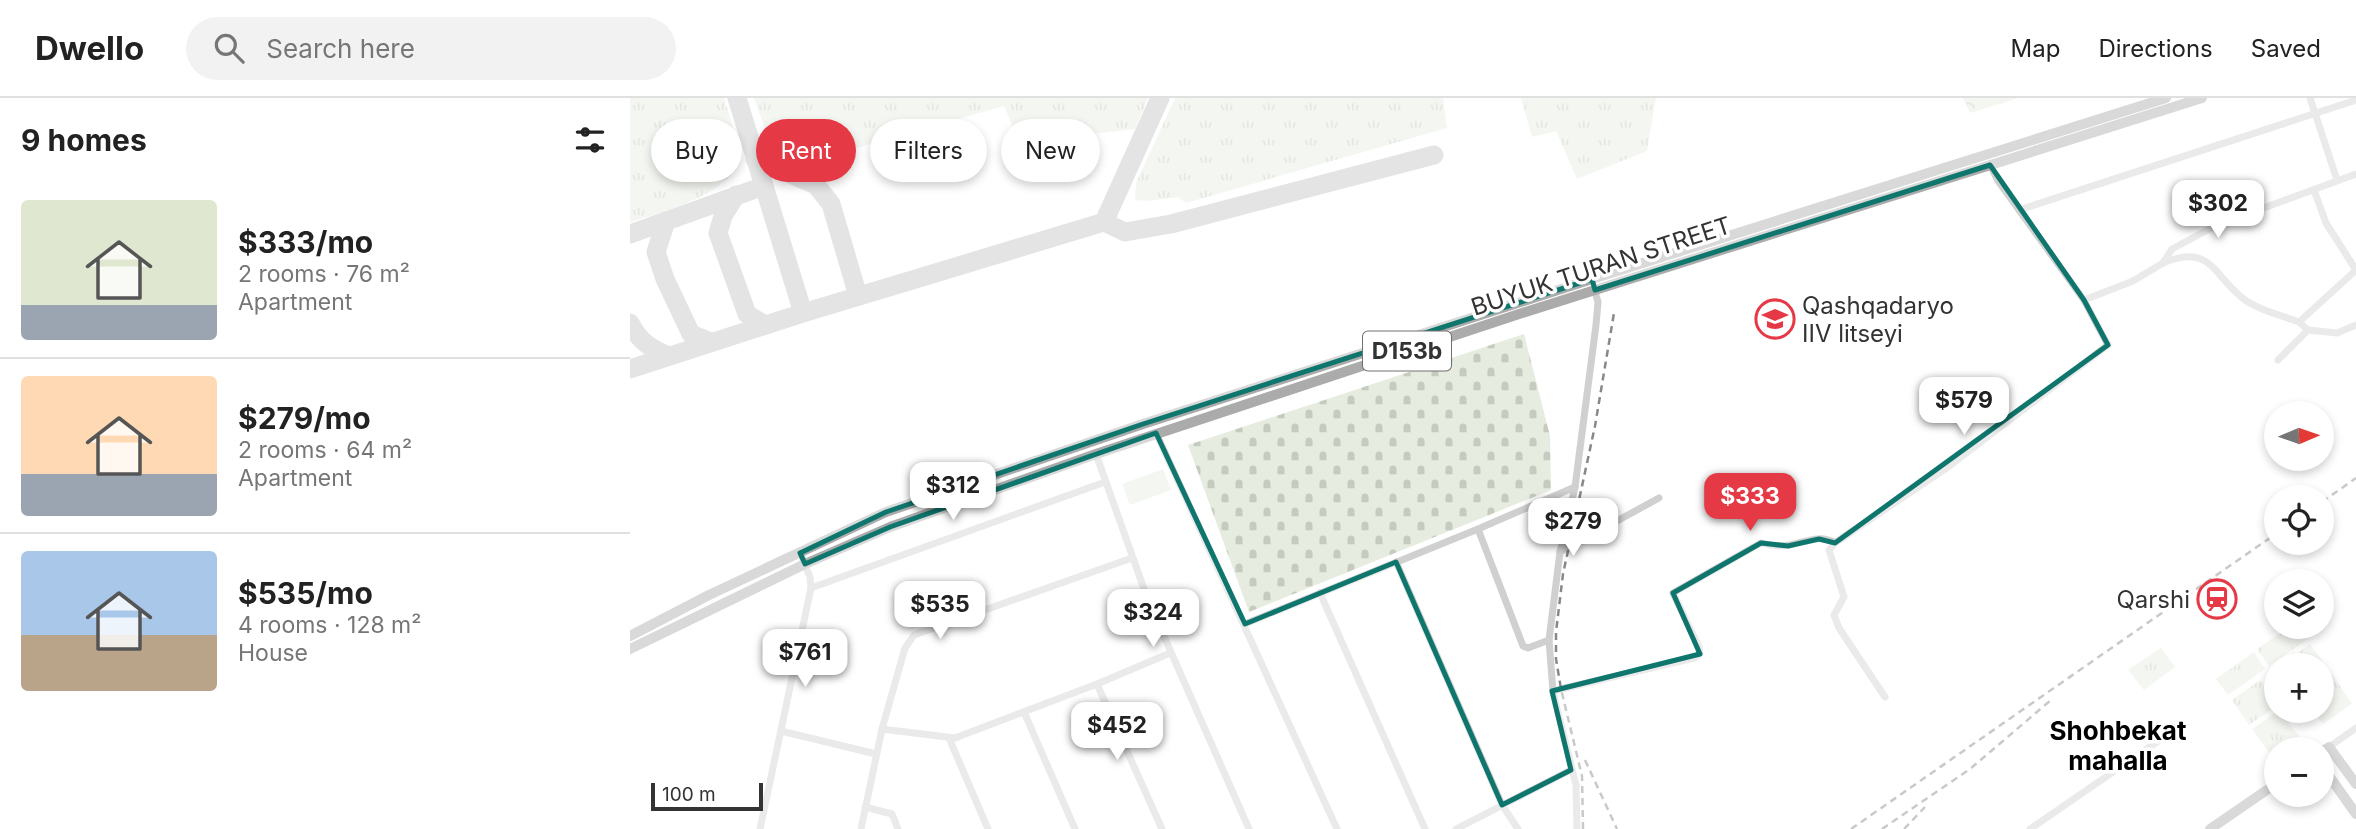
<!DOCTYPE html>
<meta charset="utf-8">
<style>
:root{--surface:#fff;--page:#f2f2f2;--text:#222;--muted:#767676;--line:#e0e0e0;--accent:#e63946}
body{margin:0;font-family:Inter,sans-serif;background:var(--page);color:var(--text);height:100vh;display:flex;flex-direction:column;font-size:26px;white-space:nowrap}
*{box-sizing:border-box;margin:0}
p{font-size:23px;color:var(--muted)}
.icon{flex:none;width:38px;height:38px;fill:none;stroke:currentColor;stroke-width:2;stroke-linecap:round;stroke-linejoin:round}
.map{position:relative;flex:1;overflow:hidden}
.sheet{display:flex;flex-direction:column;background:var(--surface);width:630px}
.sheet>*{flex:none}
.guide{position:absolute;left:21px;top:21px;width:665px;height:63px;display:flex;gap:14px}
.needle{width:46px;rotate:88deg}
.fabs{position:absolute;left:1634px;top:303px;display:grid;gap:14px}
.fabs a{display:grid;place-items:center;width:70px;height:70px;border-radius:50%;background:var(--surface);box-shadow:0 4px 10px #0003;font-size:35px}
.scale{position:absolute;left:21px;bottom:18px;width:112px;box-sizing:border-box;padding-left:7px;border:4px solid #333;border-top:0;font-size:19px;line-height:24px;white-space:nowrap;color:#333;-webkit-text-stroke:5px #fff;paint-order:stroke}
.price{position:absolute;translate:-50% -60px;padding:0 16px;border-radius:14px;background:#fff;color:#222;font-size:23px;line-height:46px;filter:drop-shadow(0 2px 4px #0008)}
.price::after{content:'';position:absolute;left:50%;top:42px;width:21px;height:16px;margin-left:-10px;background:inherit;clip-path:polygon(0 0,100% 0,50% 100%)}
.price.current{background:var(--accent);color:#fff}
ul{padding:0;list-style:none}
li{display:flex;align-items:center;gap:21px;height:175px;padding:0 21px}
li+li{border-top:2px solid var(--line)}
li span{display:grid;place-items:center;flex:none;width:196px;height:140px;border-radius:7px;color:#555}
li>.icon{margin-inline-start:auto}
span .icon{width:84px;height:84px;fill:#fffc;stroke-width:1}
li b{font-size:30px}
h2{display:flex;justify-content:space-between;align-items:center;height:84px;padding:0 21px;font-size:30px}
.chip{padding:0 24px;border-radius:32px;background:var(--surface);box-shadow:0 4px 10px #0003;font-size:24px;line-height:63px}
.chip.current{background:var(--accent);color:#fff}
header{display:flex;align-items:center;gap:42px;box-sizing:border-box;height:98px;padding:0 35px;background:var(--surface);border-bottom:2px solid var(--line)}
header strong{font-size:33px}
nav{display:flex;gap:38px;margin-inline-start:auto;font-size:24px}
.search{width:490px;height:63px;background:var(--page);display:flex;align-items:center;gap:18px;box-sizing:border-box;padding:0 24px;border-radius:38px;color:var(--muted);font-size:26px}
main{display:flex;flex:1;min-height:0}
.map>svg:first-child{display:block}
.grass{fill:url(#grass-tufts)}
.forest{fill:url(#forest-crowns)}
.cemetery{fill:url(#cemetery-stones)}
.garden{fill:#e6ecdf}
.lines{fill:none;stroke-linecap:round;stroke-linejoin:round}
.taxiway{stroke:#c4c4c4;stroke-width:19}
.minor{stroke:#d0d0d0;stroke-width:7}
.major{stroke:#ababab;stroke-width:10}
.rail{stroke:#888;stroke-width:2.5;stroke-dasharray:7 5;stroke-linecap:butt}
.marked{fill:none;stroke:#0f766e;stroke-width:5;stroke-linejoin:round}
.labels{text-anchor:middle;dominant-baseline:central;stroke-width:7;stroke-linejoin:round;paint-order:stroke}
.shield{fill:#fff;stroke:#707070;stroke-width:2}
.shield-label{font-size:23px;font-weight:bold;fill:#333}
.street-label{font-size:24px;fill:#333;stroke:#fff}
.poi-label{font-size:24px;fill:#333;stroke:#fff;text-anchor:start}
.neighbourhood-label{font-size:26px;font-weight:bold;fill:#000;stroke:#fff}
</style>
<header>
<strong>Dwello</strong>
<div class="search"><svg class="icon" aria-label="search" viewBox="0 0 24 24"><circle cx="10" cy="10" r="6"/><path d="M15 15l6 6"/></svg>Search here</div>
<nav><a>Map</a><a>Directions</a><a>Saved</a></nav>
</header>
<main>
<section class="sheet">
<h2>9 homes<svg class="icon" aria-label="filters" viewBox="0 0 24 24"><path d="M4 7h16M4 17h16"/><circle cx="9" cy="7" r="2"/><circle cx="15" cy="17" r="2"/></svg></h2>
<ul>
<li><span style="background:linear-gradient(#dfe7d0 75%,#9aa5b1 0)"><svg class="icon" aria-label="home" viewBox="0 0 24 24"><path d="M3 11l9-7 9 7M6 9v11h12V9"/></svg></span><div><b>$333/mo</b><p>2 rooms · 76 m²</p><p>Apartment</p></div></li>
<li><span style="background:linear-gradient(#ffd9b3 70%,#9aa5b1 0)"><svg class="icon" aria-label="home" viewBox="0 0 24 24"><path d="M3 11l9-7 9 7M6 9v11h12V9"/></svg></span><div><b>$279/mo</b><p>2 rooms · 64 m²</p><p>Apartment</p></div></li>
<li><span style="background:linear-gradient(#a9c7e8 60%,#b9a48a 0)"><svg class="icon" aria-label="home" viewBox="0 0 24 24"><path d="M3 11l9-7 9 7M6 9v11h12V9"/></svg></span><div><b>$535/mo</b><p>4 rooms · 128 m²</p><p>House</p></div></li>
</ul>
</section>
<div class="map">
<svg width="1726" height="731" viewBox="0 0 1726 731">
<defs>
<pattern id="grass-tufts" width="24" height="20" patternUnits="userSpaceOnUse" patternTransform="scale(1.75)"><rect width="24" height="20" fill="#e6ecdf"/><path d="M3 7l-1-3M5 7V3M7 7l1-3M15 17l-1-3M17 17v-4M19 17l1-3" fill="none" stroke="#c6cbc0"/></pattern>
<pattern id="forest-crowns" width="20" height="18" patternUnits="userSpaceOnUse" patternTransform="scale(1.75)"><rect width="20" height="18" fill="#e6ecdf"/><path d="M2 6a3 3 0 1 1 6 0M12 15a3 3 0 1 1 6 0" fill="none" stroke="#c6cbc0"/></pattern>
<pattern id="cemetery-stones" width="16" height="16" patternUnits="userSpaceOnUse" patternTransform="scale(1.75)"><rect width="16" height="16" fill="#e6ecdf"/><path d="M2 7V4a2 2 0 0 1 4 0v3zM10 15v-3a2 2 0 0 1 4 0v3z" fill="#c6cbc0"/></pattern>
</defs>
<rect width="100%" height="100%" fill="#fff"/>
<g class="grass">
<path d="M0 0H94L111 55C109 94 31 115 0 124Z"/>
<polygon points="124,0 518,0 505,31 392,44 388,40 374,8 220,52 135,31"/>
<polygon points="545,0 813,0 817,30 556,105 548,99 517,103 505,102 506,85"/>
<polygon points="891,0 1026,0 1017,53 947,81 926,33 902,39"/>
<polygon points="1659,529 1669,529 1678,541 1639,568 1627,551"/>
<polygon points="1680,546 1698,571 1692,575 1692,567 1652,567"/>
<polygon points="1531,550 1545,569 1514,592 1498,572"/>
<polygon points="1624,554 1635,571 1598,597 1586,581"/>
<polygon points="1702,576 1722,606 1693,626 1682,613 1692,612 1692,583"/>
<polygon points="1630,582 1640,596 1642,611 1619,627 1602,602"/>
<polygon points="1645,615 1656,621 1671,641 1658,651 1647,651 1647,659 1644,661 1622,631"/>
</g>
<polygon class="forest" points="1333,0 1388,0 1340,15"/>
<polygon class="cemetery" points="894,236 920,338 921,392 619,514 558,347"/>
<polygon class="garden" points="533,371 541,392 500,407 492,386"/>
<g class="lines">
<g class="taxiway">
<polyline points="107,0 173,215"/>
<polyline points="125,61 186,87 201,106 228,198"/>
<polyline points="106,97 93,118 88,135 117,216 135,227"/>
<polyline points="36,123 26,154 35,181 61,236 81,244"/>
<polyline points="474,124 530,0"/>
<polyline points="0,136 134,88"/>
<path d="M0 225C9 243 21 251 39 258"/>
<polyline points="0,271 173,215 474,124 495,134 541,126 804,57"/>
</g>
<g class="minor">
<polyline points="1680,0 1707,82"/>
<polyline points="1684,92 1696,125 1726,172"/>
<polyline points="1389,112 1726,2"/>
<path d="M1533 165C1584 144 1583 181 1618 204 1634 214 1651 217 1669 224"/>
<polyline points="1454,202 1503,183 1533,165 1542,151 1587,127 1726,76"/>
<polyline points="1678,232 1707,235 1726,227"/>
<polyline points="1648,262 1678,232 1669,224 1726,172"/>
<polyline points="526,335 707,731"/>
<polyline points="466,356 518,502 619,731"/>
<polyline points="848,431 893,548 898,550 919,542"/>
<polyline points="930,454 1029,400"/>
<polyline points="766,464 872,707 888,731"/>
<polyline points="181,490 475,384"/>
<polyline points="690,495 795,731"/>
<polyline points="615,526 848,431 945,389"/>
<polyline points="467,586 532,731"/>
<path d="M923 594 931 591 1064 560 1070 556 1069 549 1043 495 1131 445C1141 448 1150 449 1160 447 1176 444 1190 436 1205 445"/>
<polyline points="1255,599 1209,530 1204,517 1214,499 1199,452 1205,445 1318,369 1478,247 1454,202 1368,83 1360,67"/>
<polyline points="394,614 445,731"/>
<polyline points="252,631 325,640 467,586 540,555"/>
<polyline points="151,633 246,656"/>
<polyline points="319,640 358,731"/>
<polyline points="1699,649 1726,630"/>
<polyline points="235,709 262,716 268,731"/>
<polyline points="130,731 181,490 180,479 170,455"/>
<polyline points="231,731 252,631 275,550 284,537 502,460"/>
<polyline points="826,731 941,672"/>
<polyline points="947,731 946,687 923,594 919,542 930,454 945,389 966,227 968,204 964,190"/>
<polyline points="1400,731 1550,628"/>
</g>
<g class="major">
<polyline points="0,538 79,497 256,414 513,326 962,181 1536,0"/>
<polyline points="0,551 175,466 260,429 466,356 886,217 1572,0"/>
<polyline points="1692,654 1699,649 1726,686"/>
<polyline points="1692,668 1726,716"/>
<polyline points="1580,731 1647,685"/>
</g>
<g class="rail">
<polyline points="1692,404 1726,380"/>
<polyline points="955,662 987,731"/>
<polyline points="953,731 952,678 931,591 926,561 926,534 933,476 965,328 984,215"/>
<polyline points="1221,731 1647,435"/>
<polyline points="1252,731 1340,671 1421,602"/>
<polyline points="1274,731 1295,709"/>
</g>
</g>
<path d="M0 0H1726V731H0ZM1360 67 1454 202 1478 247 1205 445 1189 441 1158 448 1131 445 1043 495 1070 556 922 593 941 672 872 707 766 464 615 526 526 335 260 429 175 466 170 455 256 414 513 326 962 181 965 192Z" fill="#fff" fill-opacity=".55" fill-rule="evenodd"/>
<path class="marked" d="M1360 67 1454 202 1478 247 1205 445 1189 441 1158 448 1131 445 1043 495 1070 556 922 593 941 672 872 707 766 464 615 526 526 335 260 429 175 466 170 455 256 414 513 326 962 181 965 192Z"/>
<defs>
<g id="university-ring" transform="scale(2.0125)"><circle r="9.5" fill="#fff" stroke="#e63946" stroke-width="1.5"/><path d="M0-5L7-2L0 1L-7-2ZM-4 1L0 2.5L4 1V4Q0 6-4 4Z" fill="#e63946"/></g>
<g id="station-ring" transform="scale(2.0125)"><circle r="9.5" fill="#fff" stroke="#e63946" stroke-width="1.5"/><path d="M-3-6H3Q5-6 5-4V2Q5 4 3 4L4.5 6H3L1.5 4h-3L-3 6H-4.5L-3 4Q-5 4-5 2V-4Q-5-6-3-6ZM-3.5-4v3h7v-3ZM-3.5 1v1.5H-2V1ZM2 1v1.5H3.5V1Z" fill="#e63946"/></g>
</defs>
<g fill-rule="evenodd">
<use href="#university-ring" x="1145" y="221"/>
<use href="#station-ring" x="1587" y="501"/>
</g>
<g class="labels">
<rect class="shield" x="733" y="233.5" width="88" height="39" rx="5"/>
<g class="shield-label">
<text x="777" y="253">D153b</text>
</g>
<g class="street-label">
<text transform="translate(971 168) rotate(-18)">BUYUK TURAN STREET</text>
</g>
<g class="poi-label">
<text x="1172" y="207">Qashqadaryo<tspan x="1172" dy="28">IIV litseyi</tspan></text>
<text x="1560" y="501" text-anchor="end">Qarshi</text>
</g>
<g class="neighbourhood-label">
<text x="1488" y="632">Shohbekat<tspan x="1488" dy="30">mahalla</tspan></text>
</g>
</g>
</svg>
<div class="fabs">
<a><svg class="needle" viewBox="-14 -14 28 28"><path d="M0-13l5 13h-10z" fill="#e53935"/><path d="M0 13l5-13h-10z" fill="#767676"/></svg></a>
<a><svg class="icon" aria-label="locate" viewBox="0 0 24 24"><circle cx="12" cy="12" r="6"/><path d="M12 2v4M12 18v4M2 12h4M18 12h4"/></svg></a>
<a><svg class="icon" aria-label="layers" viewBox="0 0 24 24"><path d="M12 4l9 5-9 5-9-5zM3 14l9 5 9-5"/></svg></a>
<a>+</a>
<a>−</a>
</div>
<div class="scale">100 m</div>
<b class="price" style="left:1588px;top:142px">$302</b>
<b class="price" style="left:1334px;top:339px">$579</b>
<b class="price" style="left:323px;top:424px">$312</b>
<b class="price current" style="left:1120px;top:435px">$333</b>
<b class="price" style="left:943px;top:460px">$279</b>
<b class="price" style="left:310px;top:543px">$535</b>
<b class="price" style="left:523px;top:551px">$324</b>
<b class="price" style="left:175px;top:591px">$761</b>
<b class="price" style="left:487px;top:664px">$452</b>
<div class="guide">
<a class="chip">Buy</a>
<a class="chip current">Rent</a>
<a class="chip">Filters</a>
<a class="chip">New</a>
</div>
</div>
</main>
